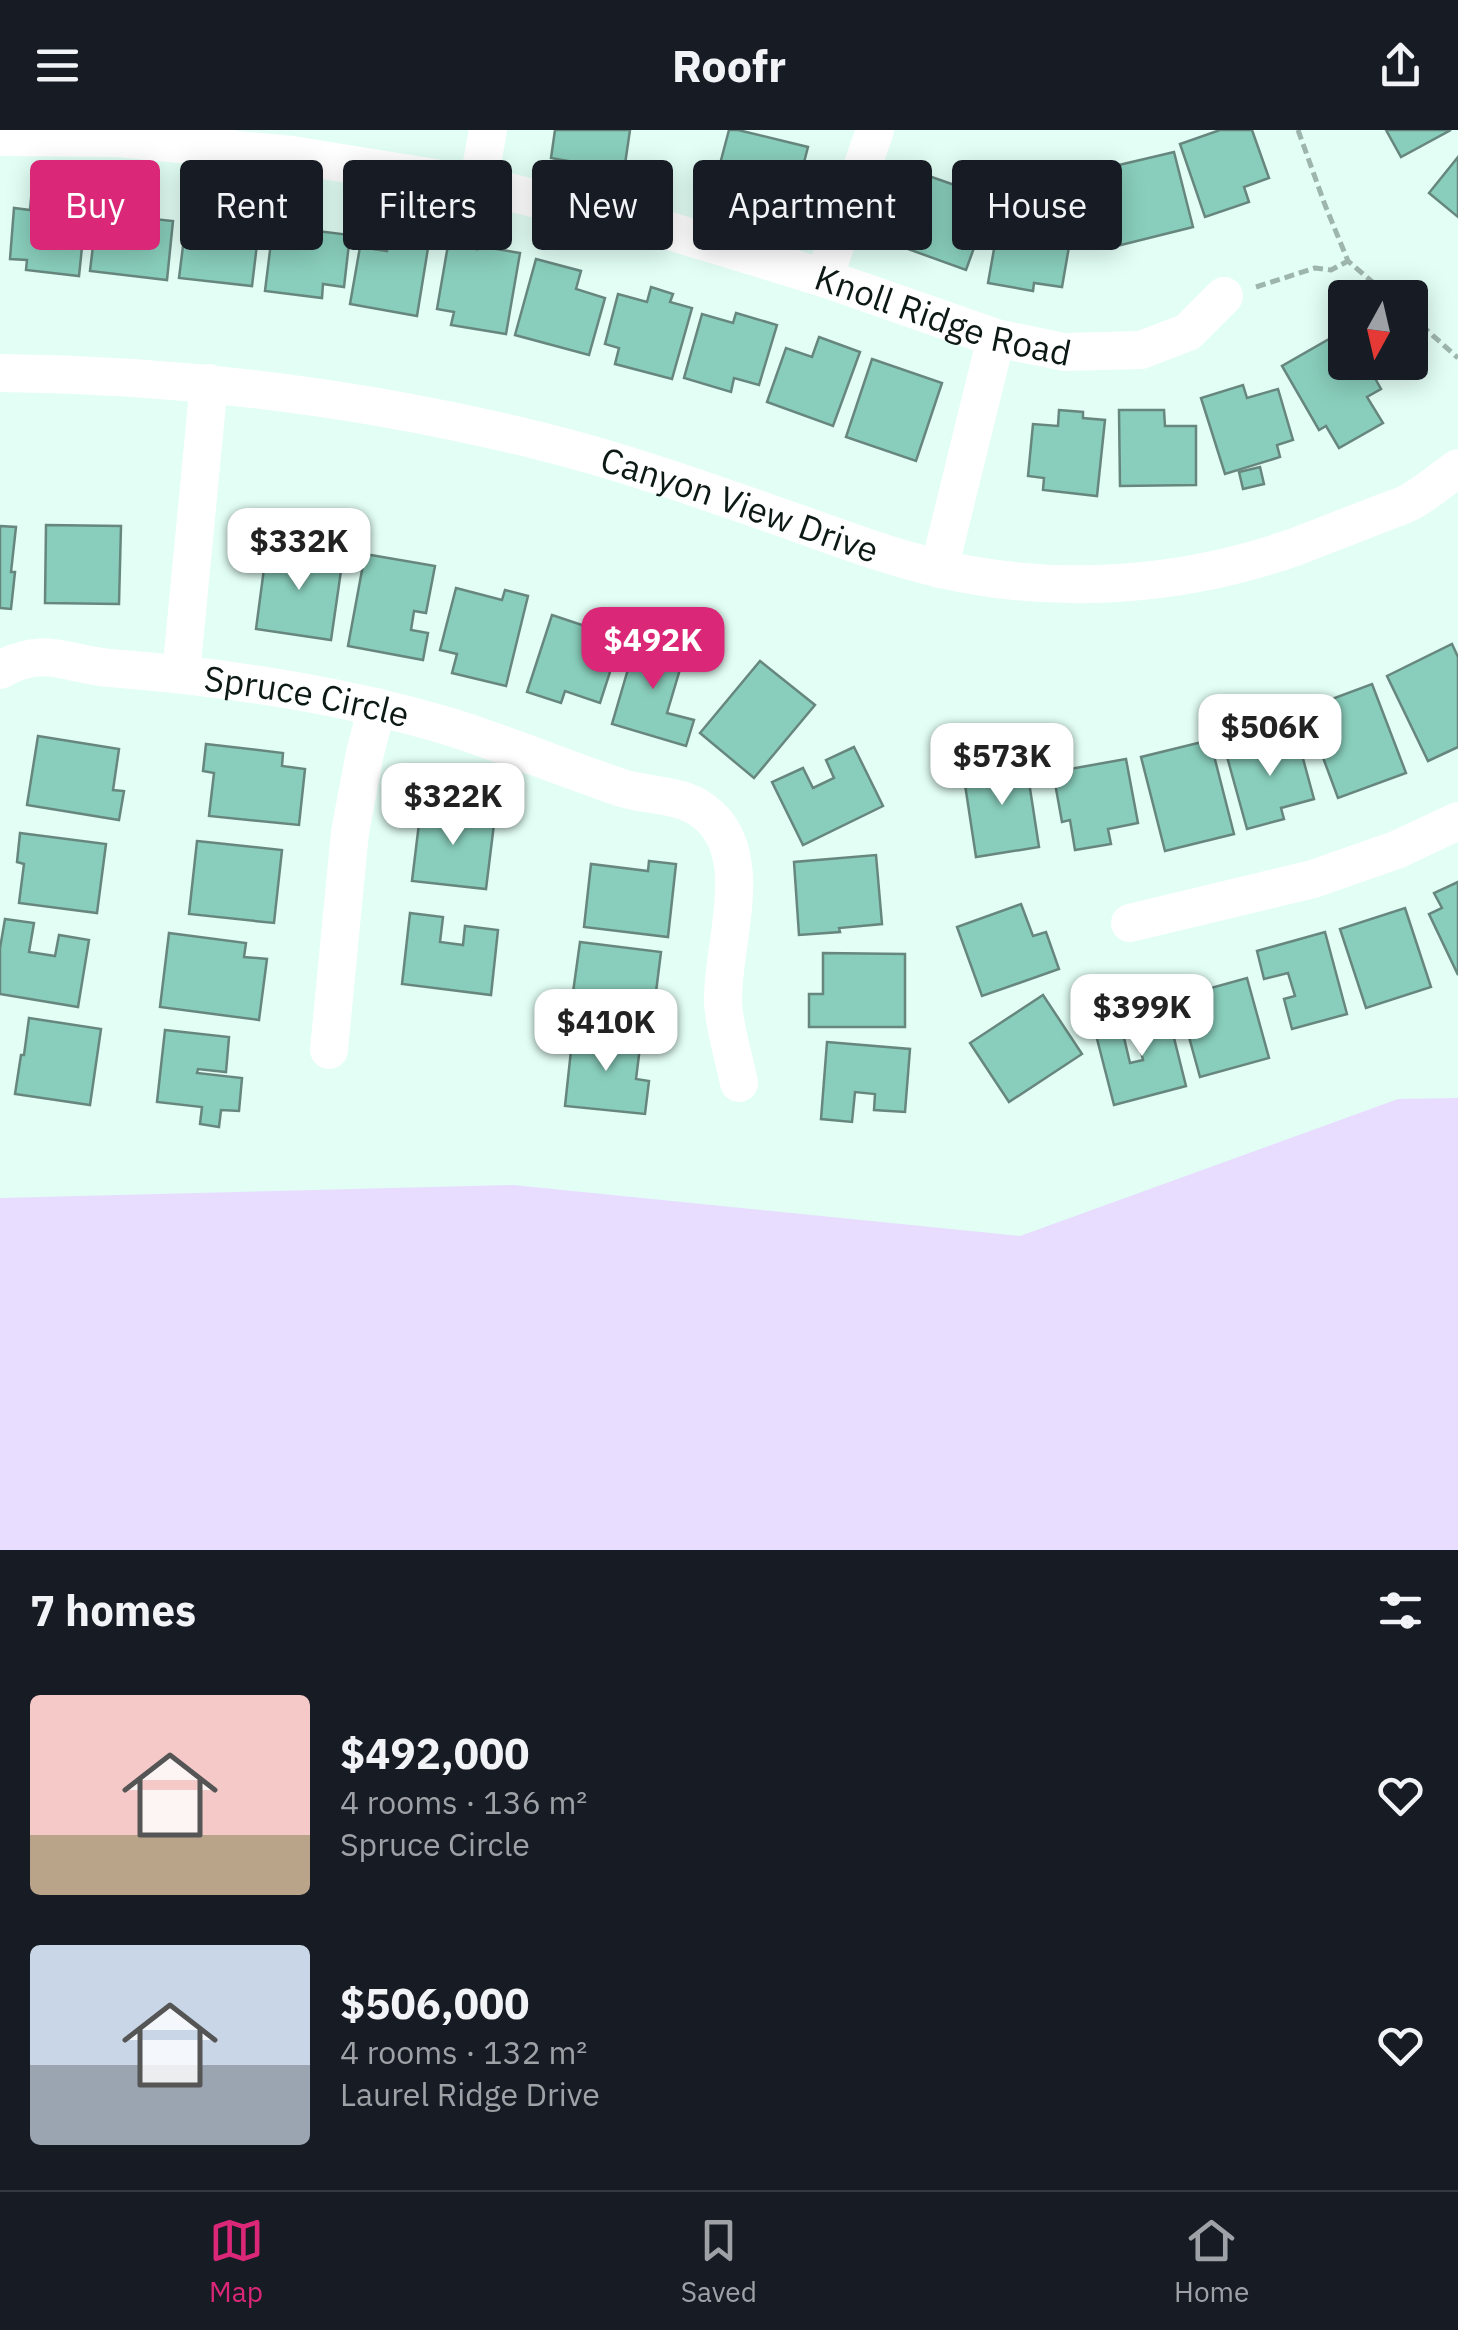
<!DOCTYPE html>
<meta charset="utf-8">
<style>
:root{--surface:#171b24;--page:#242831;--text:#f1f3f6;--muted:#9ea1a6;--line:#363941;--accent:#db2777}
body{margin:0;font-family:"IBM Plex Sans",sans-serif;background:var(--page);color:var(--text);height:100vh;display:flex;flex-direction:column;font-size:38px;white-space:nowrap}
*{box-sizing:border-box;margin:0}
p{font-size:32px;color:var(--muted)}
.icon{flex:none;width:55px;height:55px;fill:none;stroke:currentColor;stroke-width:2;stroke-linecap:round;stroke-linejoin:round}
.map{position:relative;height:1420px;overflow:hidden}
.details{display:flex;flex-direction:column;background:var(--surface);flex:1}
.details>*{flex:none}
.guide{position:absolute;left:30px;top:30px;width:1400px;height:90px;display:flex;gap:20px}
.needle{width:65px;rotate:188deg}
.controls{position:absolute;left:1328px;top:150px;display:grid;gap:20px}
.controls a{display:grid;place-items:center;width:100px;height:100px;border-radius:10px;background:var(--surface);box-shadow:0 5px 25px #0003;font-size:50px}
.price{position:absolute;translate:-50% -85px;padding:0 22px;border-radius:20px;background:#fff;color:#222;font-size:32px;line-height:65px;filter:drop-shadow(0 2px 5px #0008)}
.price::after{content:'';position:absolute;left:50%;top:60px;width:30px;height:22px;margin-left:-15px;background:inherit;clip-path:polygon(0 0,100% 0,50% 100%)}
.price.current{background:var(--accent);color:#fff}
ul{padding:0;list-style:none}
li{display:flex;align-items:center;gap:30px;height:250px;padding:0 30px}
li span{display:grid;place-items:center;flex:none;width:280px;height:200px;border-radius:10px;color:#555}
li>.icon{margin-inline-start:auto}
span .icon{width:120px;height:120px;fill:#fffc;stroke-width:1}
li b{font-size:42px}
h2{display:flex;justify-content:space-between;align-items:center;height:120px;padding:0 30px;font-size:42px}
.tag{padding:0 35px;border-radius:10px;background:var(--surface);box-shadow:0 5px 25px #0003;font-size:35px;line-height:90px}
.tag.current{background:var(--accent);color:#fff}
header{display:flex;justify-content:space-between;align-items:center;height:130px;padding:0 30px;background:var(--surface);font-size:45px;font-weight:700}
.tab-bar{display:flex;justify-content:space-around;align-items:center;height:140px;border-top:2px solid var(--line);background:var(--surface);font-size:28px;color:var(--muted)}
.tab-bar a{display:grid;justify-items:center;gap:5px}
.tab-bar .current{color:var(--accent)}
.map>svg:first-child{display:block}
.green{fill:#e8ddfe}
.building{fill:#89cebc;stroke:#67877e;stroke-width:2.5}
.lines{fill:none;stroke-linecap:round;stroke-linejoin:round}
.path{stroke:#9eb5ae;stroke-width:5;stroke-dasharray:10 5;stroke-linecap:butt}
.minor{stroke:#fff;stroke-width:38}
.labels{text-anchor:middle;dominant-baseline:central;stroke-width:10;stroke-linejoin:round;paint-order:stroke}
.street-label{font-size:35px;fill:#0c1915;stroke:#fff}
</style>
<header><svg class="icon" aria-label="menu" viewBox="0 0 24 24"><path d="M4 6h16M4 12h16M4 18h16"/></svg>Roofr<svg class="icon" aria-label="share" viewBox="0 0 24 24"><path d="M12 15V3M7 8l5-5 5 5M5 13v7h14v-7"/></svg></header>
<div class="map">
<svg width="1458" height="1420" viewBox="0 0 1458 1420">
<rect width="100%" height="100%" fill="#e2fef5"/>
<polygon class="green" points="1458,968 1458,1420 0,1420 0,1068 513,1055 1020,1106 1398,969"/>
<g class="building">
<polygon points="555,0 630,0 624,41 551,28"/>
<polygon points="729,0 738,0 808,17 789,90 739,77 744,56 716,49"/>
<polygon points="1220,0 1252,0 1269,48 1244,57 1249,72 1205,87 1180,14"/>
<polygon points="1386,0 1451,0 1401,27"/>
<polygon points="1174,22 1193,97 1121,115 1102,39"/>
<polygon points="1458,27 1458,87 1429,63"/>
<polygon points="923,44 992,68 966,140 897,115"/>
<polygon points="32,58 65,61 64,66 87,69 79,146 26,140 27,130 10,129 14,78 30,80"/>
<polygon points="99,65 147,70 144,88 173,91 167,150 90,141"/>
<polygon points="219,77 261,81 252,156 179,148 187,84 218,87"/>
<polygon points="1016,78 1074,88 1062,157 1034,153 1033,161 988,153 999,91 1013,93"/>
<polygon points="275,80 320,86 317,101 350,105 344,157 323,154 322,168 265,161"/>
<polygon points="389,105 429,112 417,186 350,174 360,117 387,121"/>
<polygon points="448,115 477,119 478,116 520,123 506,204 451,195 454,182 437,179"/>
<polygon points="536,129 581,141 576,159 605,168 589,225 515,205"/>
<polygon points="651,157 673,164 670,172 692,178 672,249 615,234 619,218 605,214 618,164 647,172"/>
<polygon points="736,183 777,195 759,255 734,248 731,262 684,248 702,184 733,193"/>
<polygon points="1345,200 1345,232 1366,232 1381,259 1367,267 1383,293 1339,318 1326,296 1319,300 1282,236"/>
<polygon points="819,207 860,222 833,296 767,272 786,218 812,227"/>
<polygon points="872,229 942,253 916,331 846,307"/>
<polygon points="1243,255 1247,268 1278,259 1293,310 1277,315 1280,327 1225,344 1201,268"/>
<polygon points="1059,280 1083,282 1083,288 1105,290 1097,366 1043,360 1044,348 1028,346 1033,294 1058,296"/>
<polygon points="1119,280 1164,280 1165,296 1196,296 1196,355 1120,356"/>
<polygon points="1260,337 1264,354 1243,359 1239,342"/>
<polygon points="46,395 121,396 119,474 45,473"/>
<polygon points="0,396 16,397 11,442 15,442 11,479 0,478"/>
<polygon points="267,416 343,427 331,510 256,499"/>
<polygon points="365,424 435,436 426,483 414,481 411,500 428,503 423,530 348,516"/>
<polygon points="456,458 502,470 505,460 528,466 506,556 452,543 457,524 440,520"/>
<polygon points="552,485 621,508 600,573 565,561 561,573 527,562"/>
<polygon points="638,505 686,519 667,583 694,590 686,616 612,594"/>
<polygon points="1452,514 1458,527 1458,617 1428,631 1387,546"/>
<polygon points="760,531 815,575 754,648 700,603"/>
<polygon points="1372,554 1406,643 1338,668 1305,579"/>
<polygon points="1296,603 1314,669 1281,678 1284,689 1247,699 1226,623"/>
<polygon points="38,606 119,619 113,660 124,661 119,690 27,675"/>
<polygon points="1210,610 1234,704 1165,721 1141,627"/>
<polygon points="206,614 283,623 282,636 305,639 299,695 209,686 214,643 203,641"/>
<polygon points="854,617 883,676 803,715 772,652 803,638 813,658 834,648 826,630"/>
<polygon points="1025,626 1039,717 976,727 964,648 985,645 983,633"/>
<polygon points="1126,629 1138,693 1108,699 1111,714 1075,720 1070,690 1062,692 1053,642"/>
<polygon points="421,677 495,686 486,759 412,751"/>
<polygon points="20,703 106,714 97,783 19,773 24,734 17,732"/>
<polygon points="197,711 282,720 274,793 189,784"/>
<polygon points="876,725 882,794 839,798 840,802 799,805 794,732"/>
<polygon points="649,731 676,734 668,807 584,797 591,734 648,741"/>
<polygon points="1458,752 1458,845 1429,784 1442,778 1434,763"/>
<polygon points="1021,774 1033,806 1046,802 1059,839 982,866 957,797"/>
<polygon points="1405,778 1431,857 1366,878 1340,799"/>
<polygon points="410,783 443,787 440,812 463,815 465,796 498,800 491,865 402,854"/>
<polygon points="5,789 34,793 29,822 55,826 59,805 89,810 78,877 0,864 0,818"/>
<polygon points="1325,802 1347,884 1292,899 1284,869 1295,866 1288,843 1264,849 1257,821"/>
<polygon points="169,803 246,813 244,827 267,829 259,890 160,877"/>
<polygon points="580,812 661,822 652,894 570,884"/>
<polygon points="823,823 905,824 905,897 809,897 809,864 823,864"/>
<polygon points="1247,848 1269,928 1200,947 1178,867"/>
<polygon points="1043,865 1082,924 1009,972 970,913"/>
<polygon points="1167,880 1186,956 1114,975 1095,901 1121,895 1130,933 1143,930 1133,888"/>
<polygon points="29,888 101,899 90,975 15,964 21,925 24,925"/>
<polygon points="165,900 229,907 226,942 198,939 197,943 242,948 239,981 221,980 219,997 200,994 202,977 157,972"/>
<polygon points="573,902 641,909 636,949 649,951 645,984 565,976"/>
<polygon points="827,912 910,919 905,982 874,980 875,964 855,962 852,992 821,989"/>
</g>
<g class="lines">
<g class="path">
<polyline points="1298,0 1325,75 1348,131 1391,168"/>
<polyline points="1256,157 1315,138 1331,140 1348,131"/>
<polyline points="1410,185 1458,228"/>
</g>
<g class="minor">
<path id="s1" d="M0 7 118 8 292 25 478 55 653 96 824 148 996 208 1064 222 1141 220 1188 202 1224 166"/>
<polyline points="478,55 488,0"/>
<polyline points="824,148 875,0"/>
<path id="s2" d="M0 243C183 245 363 267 540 311 629 333 714 364 800 394 845 410 890 427 937 438 1055 466 1181 457 1295 417 1324 406 1352 395 1380 384 1392 379 1405 376 1415 369 1430 360 1444 348 1458 338"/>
<polyline points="939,439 996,208"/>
<path id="s3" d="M0 540C44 515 65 534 110 538 226 547 342 564 454 598 509 616 564 638 619 657 654 669 688 660 716 693 753 738 722 818 723 871 724 898 734 927 739 953"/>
<polyline points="181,544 209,253"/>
<polyline points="1130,793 1313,749 1396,720 1458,691"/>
<polyline points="329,920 350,702 365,623 377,577"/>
</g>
</g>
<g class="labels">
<g class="street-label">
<text stroke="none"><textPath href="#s1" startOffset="965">Knoll Ridge Road</textPath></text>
<text stroke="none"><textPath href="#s2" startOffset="755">Canyon View Drive</textPath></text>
<text stroke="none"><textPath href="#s3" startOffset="312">Spruce Circle</textPath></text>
</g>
</g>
</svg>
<div class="controls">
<a><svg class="needle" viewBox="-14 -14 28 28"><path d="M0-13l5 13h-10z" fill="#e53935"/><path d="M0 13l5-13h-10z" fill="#9ea1a6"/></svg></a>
</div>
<b class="price" style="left:299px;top:463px">$332K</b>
<b class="price current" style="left:653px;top:562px">$492K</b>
<b class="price" style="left:1270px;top:649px">$506K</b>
<b class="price" style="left:1002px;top:678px">$573K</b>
<b class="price" style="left:453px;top:718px">$322K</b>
<b class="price" style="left:1142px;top:929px">$399K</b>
<b class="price" style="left:606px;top:944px">$410K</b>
<div class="guide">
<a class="tag current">Buy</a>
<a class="tag">Rent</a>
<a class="tag">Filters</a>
<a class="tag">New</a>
<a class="tag">Apartment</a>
<a class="tag">House</a>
</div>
</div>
<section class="details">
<h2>7 homes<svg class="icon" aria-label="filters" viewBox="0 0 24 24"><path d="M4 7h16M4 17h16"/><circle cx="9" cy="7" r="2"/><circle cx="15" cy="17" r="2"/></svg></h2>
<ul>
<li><span style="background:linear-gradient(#f6c9c9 70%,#b9a48a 0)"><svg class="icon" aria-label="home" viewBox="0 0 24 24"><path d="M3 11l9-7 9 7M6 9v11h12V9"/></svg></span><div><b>$492,000</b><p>4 rooms · 136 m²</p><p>Spruce Circle</p></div><svg class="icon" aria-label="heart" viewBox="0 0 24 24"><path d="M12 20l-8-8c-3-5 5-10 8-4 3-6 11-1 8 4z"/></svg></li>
<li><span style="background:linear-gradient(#c9d6e8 60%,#9aa5b1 0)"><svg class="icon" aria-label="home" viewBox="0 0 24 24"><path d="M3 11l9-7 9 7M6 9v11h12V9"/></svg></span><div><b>$506,000</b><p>4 rooms · 132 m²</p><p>Laurel Ridge Drive</p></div><svg class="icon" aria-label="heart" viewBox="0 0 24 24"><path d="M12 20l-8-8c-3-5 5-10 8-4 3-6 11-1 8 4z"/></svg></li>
</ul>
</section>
<nav class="tab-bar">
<a class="current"><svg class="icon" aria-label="map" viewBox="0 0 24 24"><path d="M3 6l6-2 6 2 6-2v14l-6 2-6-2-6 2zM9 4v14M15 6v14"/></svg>Map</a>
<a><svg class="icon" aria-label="saved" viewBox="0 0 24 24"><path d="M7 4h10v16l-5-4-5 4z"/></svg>Saved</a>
<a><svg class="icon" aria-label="home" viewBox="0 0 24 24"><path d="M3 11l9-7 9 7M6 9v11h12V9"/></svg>Home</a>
</nav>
